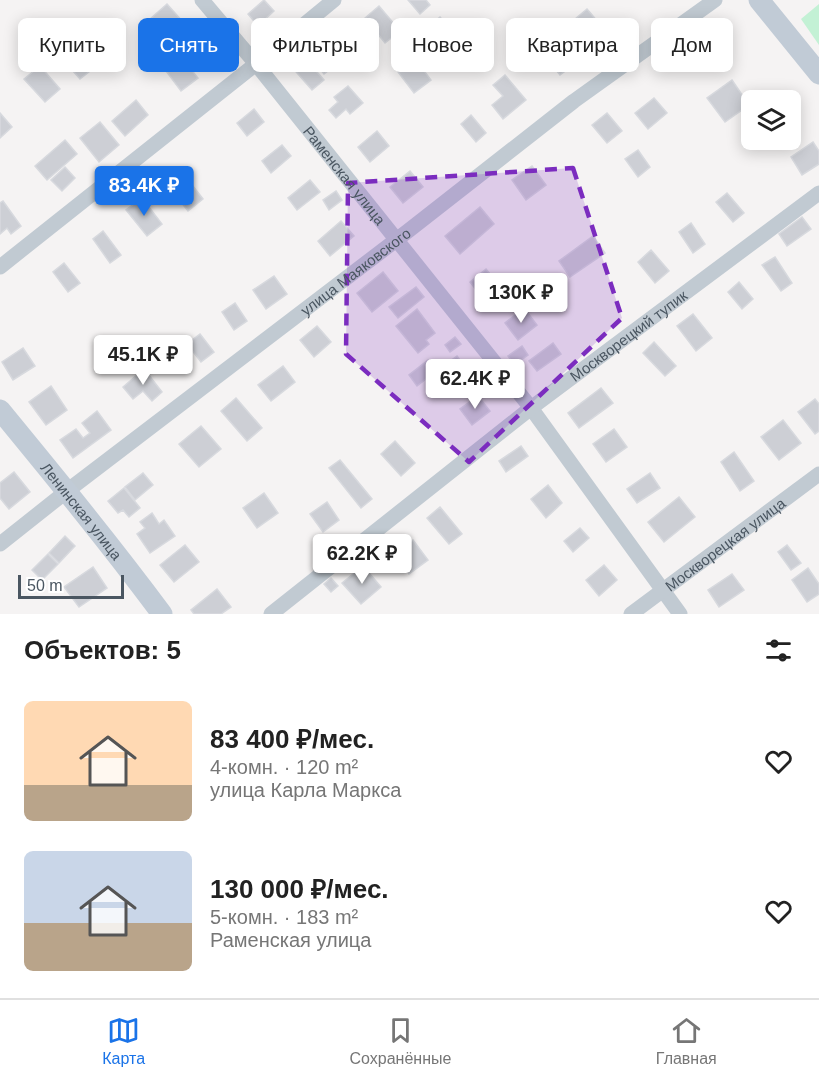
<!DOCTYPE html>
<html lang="ru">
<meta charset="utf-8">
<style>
:root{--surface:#fff;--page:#f6f6f6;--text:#222;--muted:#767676;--line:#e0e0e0;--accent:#1a73e8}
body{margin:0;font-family:Helvetica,sans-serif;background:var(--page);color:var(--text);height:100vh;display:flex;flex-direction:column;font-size:22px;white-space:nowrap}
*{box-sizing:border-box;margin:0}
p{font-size:20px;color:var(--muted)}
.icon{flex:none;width:33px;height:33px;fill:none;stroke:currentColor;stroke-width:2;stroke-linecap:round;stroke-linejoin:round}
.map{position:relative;height:614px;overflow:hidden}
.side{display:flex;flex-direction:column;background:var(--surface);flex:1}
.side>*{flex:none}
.guide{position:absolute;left:18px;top:18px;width:783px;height:54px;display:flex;gap:12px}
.tools{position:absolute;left:741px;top:90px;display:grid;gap:12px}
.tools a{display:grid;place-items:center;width:60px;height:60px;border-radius:9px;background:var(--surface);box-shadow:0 3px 15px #0003;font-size:30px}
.scale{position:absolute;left:18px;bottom:15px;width:106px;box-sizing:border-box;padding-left:6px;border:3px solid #4a5661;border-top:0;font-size:16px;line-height:21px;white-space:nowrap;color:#4a5661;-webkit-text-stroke:4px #fff;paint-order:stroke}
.price{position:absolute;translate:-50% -51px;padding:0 14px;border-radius:6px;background:#fff;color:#222;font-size:20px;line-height:39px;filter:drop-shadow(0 2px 3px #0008)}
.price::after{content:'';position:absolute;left:50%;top:36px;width:18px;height:14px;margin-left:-9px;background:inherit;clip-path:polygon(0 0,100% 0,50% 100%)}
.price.current{background:var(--accent);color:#fff}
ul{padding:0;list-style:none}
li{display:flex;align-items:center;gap:18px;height:150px;padding:0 24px}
li span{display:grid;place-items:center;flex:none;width:168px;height:120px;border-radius:9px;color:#555}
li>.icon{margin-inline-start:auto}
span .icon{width:72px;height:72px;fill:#fffc;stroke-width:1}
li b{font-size:26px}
h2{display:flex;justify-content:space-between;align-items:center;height:72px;padding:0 24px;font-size:26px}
.tag{padding:0 21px;border-radius:9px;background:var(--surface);box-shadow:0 3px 15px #0003;font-size:21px;line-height:54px}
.tag.current{background:var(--accent);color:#fff}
.dock{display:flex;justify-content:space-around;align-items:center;height:84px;border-top:2px solid var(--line);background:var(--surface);font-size:16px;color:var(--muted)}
.dock a{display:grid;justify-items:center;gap:3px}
.dock .current{color:var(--accent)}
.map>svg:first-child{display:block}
.green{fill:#c3f1d5}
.building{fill:#cdcfd5;stroke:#d7d9de;stroke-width:1.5}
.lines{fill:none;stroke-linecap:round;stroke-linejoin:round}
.street{stroke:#c1cad2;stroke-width:15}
.secondary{stroke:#c1cbd6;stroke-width:21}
.marked{fill:#7b2cbf;fill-opacity:0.2;stroke:#7b2cbf;stroke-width:4.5;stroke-dasharray:12 8;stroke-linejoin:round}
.labels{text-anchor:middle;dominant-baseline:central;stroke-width:4.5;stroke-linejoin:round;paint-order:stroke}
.street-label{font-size:15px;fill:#4a5661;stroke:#fff}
</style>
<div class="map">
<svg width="819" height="614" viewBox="0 0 819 614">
<rect width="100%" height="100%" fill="#f5f3f3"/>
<polygon class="green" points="819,4 819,45 801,19"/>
<g class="building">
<polygon points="264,0 274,11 258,26 248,14"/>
<polygon points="408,0 426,0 430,5 420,14"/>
<polygon points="167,4 182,21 170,32 165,27 151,39 141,27"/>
<polygon points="379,6 400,31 385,43 365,18"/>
<polygon points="587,9 609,35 591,50 569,24"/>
<polygon points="440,17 454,34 436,48 422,32"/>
<polygon points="536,29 557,52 549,59 543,51 538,56 524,40"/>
<polygon points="706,37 715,48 707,54 699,42"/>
<polygon points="520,42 528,52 519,59 511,49"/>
<polygon points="565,47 577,62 560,75 549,61"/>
<polygon points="333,50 341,61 324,74 316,64"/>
<polygon points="80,51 94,68 80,79 66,63"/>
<polygon points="303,56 324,80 312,90 291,66"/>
<polygon points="182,58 198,78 181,91 166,71"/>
<polygon points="411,62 418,71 422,68 431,80 414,93 398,72"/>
<polygon points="40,66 60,89 45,102 24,79"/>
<polygon points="505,75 526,100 503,119 492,105 503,96 493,85"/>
<polygon points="732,80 749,105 725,122 707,98"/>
<polygon points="348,86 363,103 350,114 346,109 336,118 329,110 338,102 334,97"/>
<polygon points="654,98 667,113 648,129 635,113"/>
<polygon points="136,100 148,115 125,136 112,121"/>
<polygon points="254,109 264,122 247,136 237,123"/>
<polygon points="0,113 12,127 0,138"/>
<polygon points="607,113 622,131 607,143 592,125"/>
<polygon points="471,115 486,133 476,142 461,124"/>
<polygon points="100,122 119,145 99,162 80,138"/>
<polygon points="377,131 389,146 370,162 358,147"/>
<polygon points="65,140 77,154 47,180 35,166"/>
<polygon points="813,142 819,151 819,164 802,175 791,157"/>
<polygon points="282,145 291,156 271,173 262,161"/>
<polygon points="638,150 650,167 638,177 625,159"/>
<polygon points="532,166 546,185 526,200 512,180"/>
<polygon points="65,167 75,178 62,191 51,180"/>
<polygon points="178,167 203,199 188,211 163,179"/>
<polygon points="410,171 423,187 403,203 390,187"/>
<polygon points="310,180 320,192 297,210 288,198"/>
<polygon points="336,191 342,200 329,210 323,200"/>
<polygon points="727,193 744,213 733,222 716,202"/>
<polygon points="142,198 162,224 147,236 126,210"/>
<polygon points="3,201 21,226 11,234 7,228 0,234 0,203"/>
<polygon points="480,207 494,224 460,254 445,236"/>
<polygon points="802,217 811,229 787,246 779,234"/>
<polygon points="341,221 354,236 330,256 318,241"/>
<polygon points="691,223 705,244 693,253 679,232"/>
<polygon points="103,231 121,255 110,263 93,239"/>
<polygon points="593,236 605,253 570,277 559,261"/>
<polygon points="651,250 669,271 655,283 638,262"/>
<polygon points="775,257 792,283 781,291 762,265"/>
<polygon points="64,263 80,283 68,292 53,272"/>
<polygon points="486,269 498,284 482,297 470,282"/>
<polygon points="383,272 398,291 372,312 357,293"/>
<polygon points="274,276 287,294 266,309 253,290"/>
<polygon points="739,282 753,299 742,309 728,292"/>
<polygon points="416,287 424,297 398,318 389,307"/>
<polygon points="235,303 247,321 234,330 222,312"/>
<polygon points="524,308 537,325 518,340 505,323"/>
<polygon points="417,309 435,333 426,340 429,344 418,353 396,326"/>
<polygon points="693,314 712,338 696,351 677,326"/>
<polygon points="317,326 331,342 314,357 300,340"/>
<polygon points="200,334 214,352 201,362 187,344"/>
<polygon points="455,337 461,344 450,352 445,345"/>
<polygon points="654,342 676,366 665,376 643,353"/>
<polygon points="553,343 561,354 537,371 529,361"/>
<polygon points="522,346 528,355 514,365 508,356"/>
<polygon points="23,348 35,366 13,380 2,362"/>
<polygon points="457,356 469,373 450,387 438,370"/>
<polygon points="428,360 436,371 417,386 409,375"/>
<polygon points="283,366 295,382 271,401 258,385"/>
<polygon points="144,369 162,392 152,401 143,391 133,399 123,387"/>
<polygon points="51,386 67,410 46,425 29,402"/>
<polygon points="601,388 613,403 579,428 568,413"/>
<polygon points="478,396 490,411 472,425 460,409"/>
<polygon points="236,398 262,428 247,441 221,411"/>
<polygon points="815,399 819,404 819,431 815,434 798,412"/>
<polygon points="97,411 111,430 73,458 60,440 76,429 83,438 90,433 82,423"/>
<polygon points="783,420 801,443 779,460 761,437"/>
<polygon points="201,426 221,449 199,467 179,444"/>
<polygon points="614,429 627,447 606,462 593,444"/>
<polygon points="395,441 415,463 401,476 381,454"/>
<polygon points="521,446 528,456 506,472 499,461"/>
<polygon points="734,452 754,481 740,491 721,462"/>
<polygon points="340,460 372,499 361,508 329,468"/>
<polygon points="14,472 30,492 9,509 0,498 0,483"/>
<polygon points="143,473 153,485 135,500 125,487"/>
<polygon points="650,473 660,488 637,503 627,489"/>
<polygon points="548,485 562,503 546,518 531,499"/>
<polygon points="124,488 140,508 129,517 123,510 118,513 108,501"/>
<polygon points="264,493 278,513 257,528 243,508"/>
<polygon points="679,497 695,517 664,542 648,522"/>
<polygon points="327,502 339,520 323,532 310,514"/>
<polygon points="440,507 462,534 449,544 427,518"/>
<polygon points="152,513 159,524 164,520 175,536 150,553 137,534 145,528 140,522"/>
<polygon points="580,528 589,538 573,552 564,541"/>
<polygon points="65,536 75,546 59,563 49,553"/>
<polygon points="413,540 428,560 409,574 394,554"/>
<polygon points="185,545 199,562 174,582 160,565"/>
<polygon points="787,545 801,563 791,570 778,552"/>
<polygon points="48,554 58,564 42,580 32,570"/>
<polygon points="604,565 617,580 599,596 586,580"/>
<polygon points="363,566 381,587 361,604 342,583"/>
<polygon points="93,567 107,588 79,607 64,587"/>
<polygon points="808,568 819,584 819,594 807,602 792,580"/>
<polygon points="732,574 744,590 719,607 708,590"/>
<polygon points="331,578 338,586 331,592 324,584"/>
<polygon points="217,589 231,607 221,614 194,614 191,610"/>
</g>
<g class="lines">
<g class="street">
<path id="s1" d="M202 0 256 64 531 408 680 614"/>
<polyline points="0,267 256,64 334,0"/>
<path id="s2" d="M0 544 67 491 408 231 574 101 715 0"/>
<path id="s3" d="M271 614 531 408 819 193"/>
<path id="s4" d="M631 614 819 474"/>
</g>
<g class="secondary">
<polyline points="759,0 819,74"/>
<path id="s5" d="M0 410C55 477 110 544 162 614"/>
</g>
</g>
<path class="marked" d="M573 168 622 318 469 462 346 354 348 183Z"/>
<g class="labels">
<g class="street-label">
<text stroke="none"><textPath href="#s1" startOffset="226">Раменская улица</textPath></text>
<text stroke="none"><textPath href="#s2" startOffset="448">улица Маяковского</textPath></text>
<text stroke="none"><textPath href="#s3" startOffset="453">Москворецкий тупик</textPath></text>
<text stroke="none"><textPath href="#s5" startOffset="130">Ленинская улица</textPath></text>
<text stroke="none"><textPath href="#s4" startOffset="117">Москворецкая улица</textPath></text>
</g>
</g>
</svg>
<div class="tools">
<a><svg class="icon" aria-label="layers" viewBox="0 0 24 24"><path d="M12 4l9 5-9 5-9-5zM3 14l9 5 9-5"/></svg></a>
</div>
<div class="scale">50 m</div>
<b class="price current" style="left:144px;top:217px">83.4K ₽</b>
<b class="price" style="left:521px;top:324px">130K ₽</b>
<b class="price" style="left:143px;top:386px">45.1K ₽</b>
<b class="price" style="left:475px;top:410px">62.4K ₽</b>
<b class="price" style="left:362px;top:585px">62.2K ₽</b>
<div class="guide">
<a class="tag">Купить</a>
<a class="tag current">Снять</a>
<a class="tag">Фильтры</a>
<a class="tag">Новое</a>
<a class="tag">Квартира</a>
<a class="tag">Дом</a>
</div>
</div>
<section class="side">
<h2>Объектов: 5<svg class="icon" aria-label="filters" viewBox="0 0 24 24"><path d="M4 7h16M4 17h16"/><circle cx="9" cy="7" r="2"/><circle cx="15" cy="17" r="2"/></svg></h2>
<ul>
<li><span style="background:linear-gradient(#ffd9b3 70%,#b9a48a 0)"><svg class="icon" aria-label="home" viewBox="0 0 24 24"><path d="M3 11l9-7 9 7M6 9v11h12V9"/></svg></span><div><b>83 400 ₽/мес.</b><p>4-комн. · 120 m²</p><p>улица Карла Маркса</p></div><svg class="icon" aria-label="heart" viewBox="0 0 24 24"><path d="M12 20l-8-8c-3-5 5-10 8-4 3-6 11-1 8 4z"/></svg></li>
<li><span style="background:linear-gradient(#c9d6e8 60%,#b9a48a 0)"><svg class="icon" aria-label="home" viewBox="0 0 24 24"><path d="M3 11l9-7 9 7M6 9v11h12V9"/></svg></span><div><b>130 000 ₽/мес.</b><p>5-комн. · 183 m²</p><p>Раменская улица</p></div><svg class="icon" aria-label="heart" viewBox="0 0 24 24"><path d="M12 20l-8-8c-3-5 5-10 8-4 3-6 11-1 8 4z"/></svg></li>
</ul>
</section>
<nav class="dock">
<a class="current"><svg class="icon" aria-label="map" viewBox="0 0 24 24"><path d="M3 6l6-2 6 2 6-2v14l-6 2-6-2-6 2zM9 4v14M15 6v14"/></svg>Карта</a>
<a><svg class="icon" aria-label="saved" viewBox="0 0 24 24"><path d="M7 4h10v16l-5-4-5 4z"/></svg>Сохранённые</a>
<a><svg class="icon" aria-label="home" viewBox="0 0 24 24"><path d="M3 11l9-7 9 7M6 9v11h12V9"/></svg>Главная</a>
</nav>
